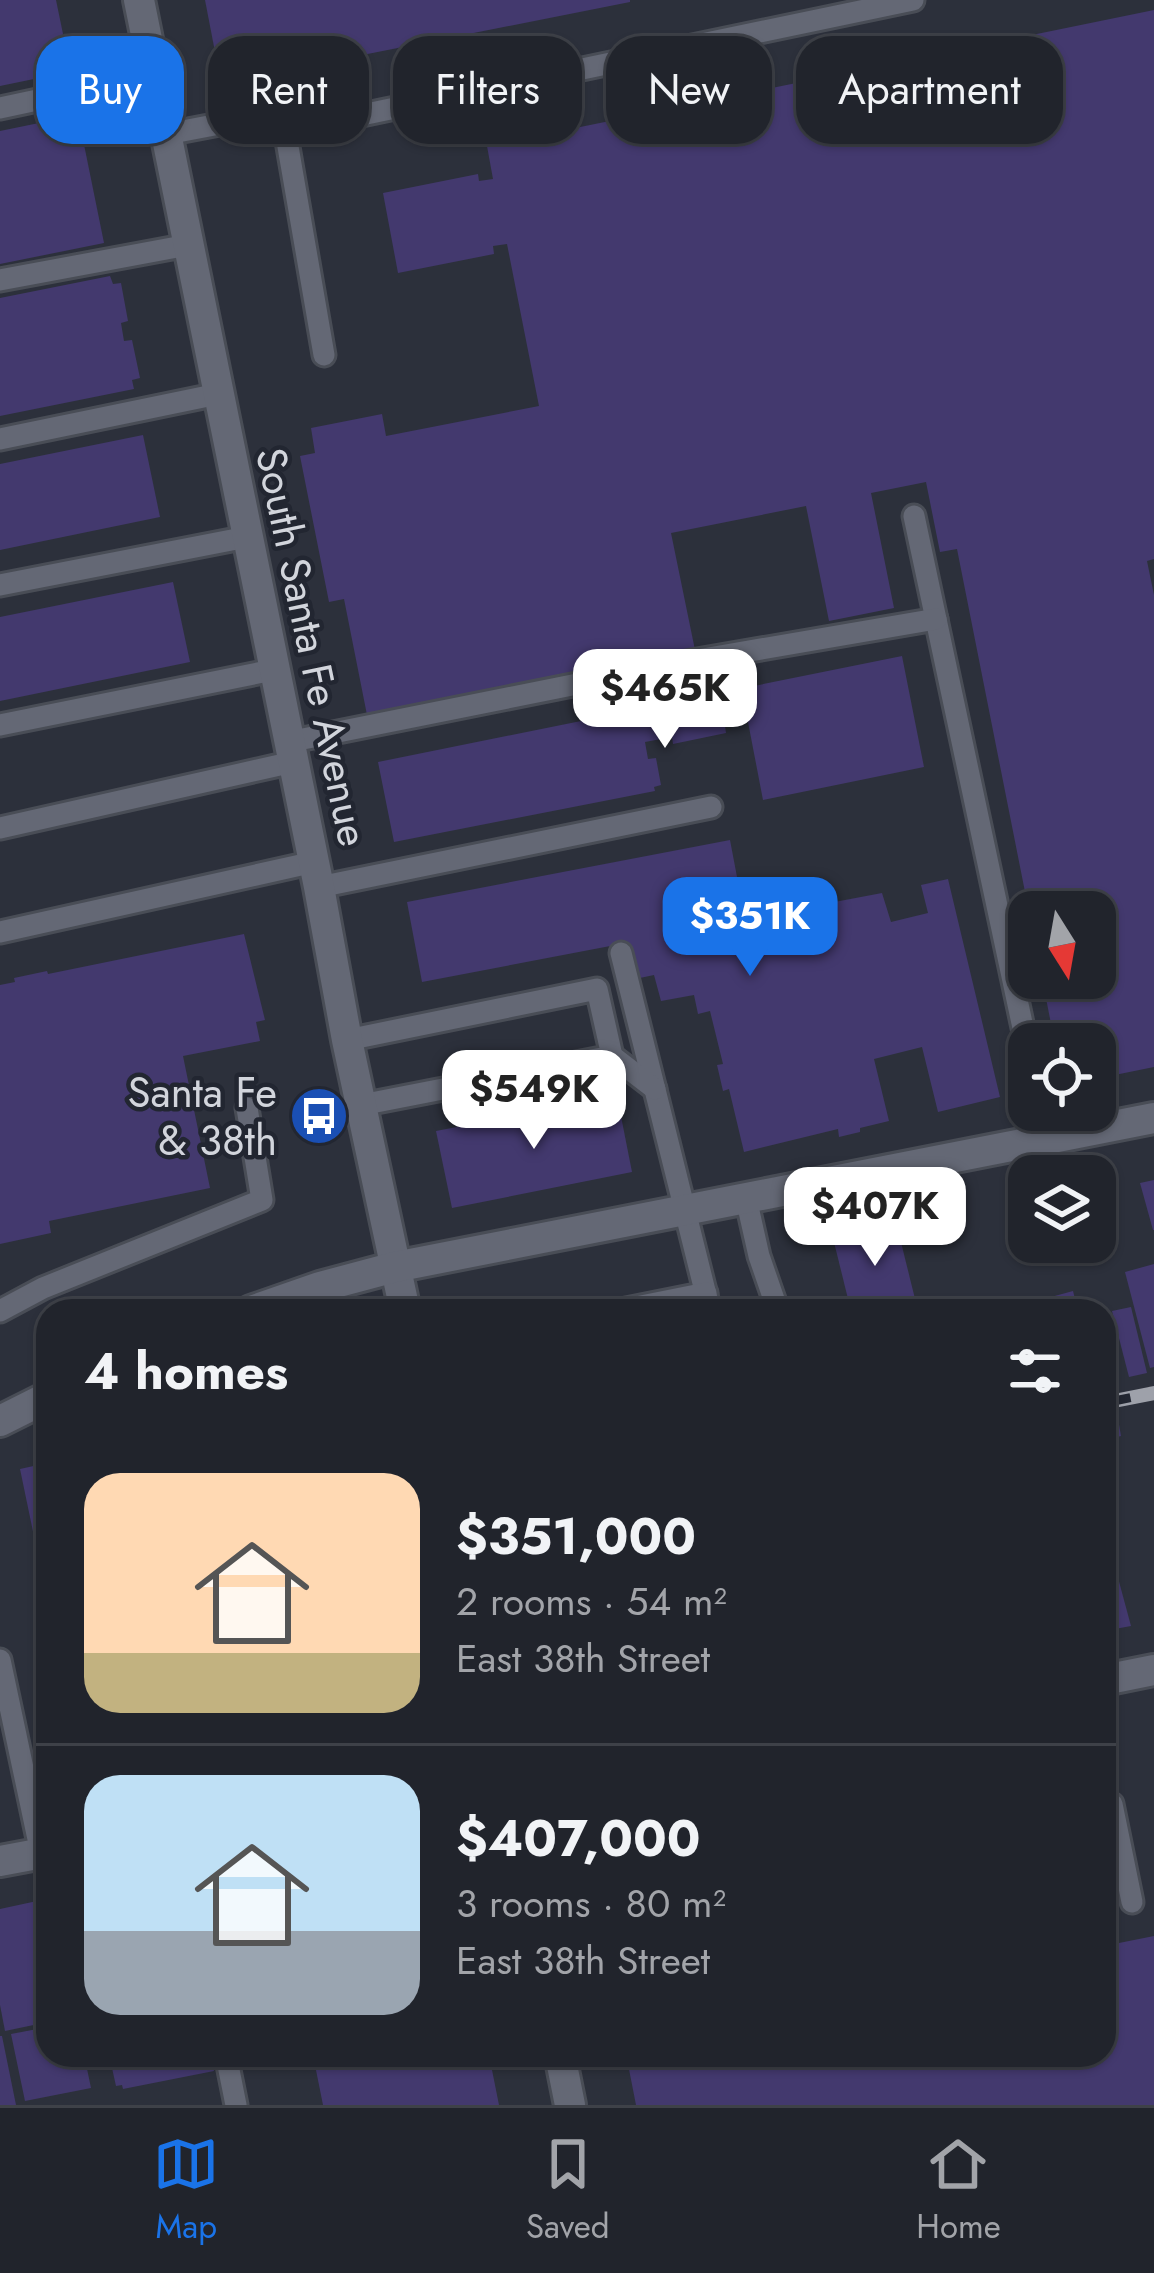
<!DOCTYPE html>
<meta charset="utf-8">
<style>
:root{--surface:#21242c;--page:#2d3038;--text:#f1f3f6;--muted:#a2a4a9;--line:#3e4148;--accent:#1a73e8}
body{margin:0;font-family:Jost,sans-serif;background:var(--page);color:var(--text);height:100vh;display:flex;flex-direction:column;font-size:45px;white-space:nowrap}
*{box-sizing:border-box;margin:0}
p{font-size:39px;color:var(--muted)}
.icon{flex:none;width:66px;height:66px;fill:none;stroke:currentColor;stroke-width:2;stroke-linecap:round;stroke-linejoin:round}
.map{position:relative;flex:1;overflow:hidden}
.sheet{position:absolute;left:36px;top:1299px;width:1080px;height:768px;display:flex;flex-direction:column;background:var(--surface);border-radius:36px;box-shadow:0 3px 9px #0004,0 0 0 3px var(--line)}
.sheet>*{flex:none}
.guide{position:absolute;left:36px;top:36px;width:1083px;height:108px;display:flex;gap:24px}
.needle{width:78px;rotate:169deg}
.buttons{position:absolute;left:1008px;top:891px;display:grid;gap:24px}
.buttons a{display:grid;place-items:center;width:108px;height:108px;border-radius:24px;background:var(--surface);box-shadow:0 3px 9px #0004,0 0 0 3px var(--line);font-size:60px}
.price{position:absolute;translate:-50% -102px;padding:0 27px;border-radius:24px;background:#fff;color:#222;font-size:39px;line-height:78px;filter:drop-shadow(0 3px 6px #0008)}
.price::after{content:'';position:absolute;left:50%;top:72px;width:36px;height:27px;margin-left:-18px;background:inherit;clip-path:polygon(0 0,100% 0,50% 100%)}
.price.current{background:var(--accent);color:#fff}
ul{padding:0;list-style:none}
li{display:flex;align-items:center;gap:36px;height:300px;padding:0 48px}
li+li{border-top:3px solid var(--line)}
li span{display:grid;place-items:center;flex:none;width:336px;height:240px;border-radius:36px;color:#555}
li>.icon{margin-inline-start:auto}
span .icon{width:144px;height:144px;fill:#fffc;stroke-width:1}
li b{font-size:51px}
h2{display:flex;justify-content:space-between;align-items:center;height:144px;padding:0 48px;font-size:51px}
.pill{padding:0 42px;border-radius:36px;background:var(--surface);box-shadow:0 3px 9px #0004,0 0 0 3px var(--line);font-size:42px;line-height:108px}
.pill.current{background:var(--accent);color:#fff}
.dock{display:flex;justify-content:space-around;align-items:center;height:168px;border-top:3px solid var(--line);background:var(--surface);font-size:33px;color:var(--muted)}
.dock a{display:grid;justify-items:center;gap:6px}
.dock .current{color:var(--accent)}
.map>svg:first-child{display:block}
.building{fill:#43396e}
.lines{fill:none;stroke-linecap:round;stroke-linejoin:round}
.lane-casing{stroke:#494d56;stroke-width:27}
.street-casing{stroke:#494d56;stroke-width:36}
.secondary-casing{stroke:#494d56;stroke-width:36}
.lane{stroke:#646875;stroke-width:21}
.street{stroke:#646875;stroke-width:30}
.secondary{stroke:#646875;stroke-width:30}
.rail-casing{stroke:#9ea1aa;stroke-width:14}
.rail{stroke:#222631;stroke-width:9;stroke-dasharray:27;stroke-linecap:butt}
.labels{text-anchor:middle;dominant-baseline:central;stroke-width:9;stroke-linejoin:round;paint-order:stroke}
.street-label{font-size:42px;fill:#d2d5dc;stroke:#222631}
.poi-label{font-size:42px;fill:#d2d5dc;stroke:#222631;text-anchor:end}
</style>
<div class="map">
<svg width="1154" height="2105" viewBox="0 0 1154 2105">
<rect width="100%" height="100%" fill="#2c303b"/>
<g class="building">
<polygon points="0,0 56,0 69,63 63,73 0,86"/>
<polygon points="205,0 630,0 630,2 221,83"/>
<polygon points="1154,10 1154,559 1147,561 1154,595 1154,1067 1095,1079 1095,1044 1055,1044 1042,978 1095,978 1095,912 1029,912 957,549 940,552 926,482 871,493 894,608 829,621 806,506 671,533 695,650 367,715 344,599 329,602 300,456 315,453 311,428 382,414 386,436 539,406 507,244 493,246 494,254 398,273 383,193 478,174 479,181 493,179 487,146"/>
<polygon points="78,115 104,243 0,264 0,131"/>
<polygon points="110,276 113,284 121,283 128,321 121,323 124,341 132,340 140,378 132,380 134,389 0,416 0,298"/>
<polygon points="143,435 160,517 0,550 0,464"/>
<polygon points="173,582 190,662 0,701 0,617"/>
<polygon points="902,656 924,767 763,800 748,722 725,726 726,733 673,744 672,737 645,742 648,759 656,758 661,785 654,787 655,791 394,842 378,762"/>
<polygon points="730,840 745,919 882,893 891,922 928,913 921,885 948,879 1000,1097 938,1112 922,1047 874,1059 889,1121 860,1128 860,1132 839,1137 838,1129 744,1152 729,1089 723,1091 717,1065 723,1064 710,1011 698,1014 694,995 661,1001 654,975 635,979 626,943 422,982 407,902"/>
<polygon points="244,934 265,1020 256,1022 260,1041 183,1056 210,1188 49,1221 51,1233 0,1244 0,985 15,982 14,978 47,971 48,974"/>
<polygon points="617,1096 632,1172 452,1208 436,1131"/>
<polygon points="1154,1180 1154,1230 1153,1230 1140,1183"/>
<polygon points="896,1222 918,1311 851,1311 832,1234"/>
<polygon points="1154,1264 1154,1367 1150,1368 1125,1272"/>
<polygon points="1073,1291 1078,1311 1054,1311 1051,1297"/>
<polygon points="1131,1307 1147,1373 1129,1377 1112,1311"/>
<polygon points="1118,1419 1121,1436 1104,1440 1104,1421"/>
<polygon points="48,1454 48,1594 46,1594 20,1469 38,1465 36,1456"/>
<polygon points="1104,1526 1131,1626 1104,1631"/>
<polygon points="37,1901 48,1954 48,2022 5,2031 0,2005 0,1909"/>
<polygon points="1154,1936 1154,2105 636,2105 627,2059 647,2055 1104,2055 1104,1946"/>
<polygon points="48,2027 48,2055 210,2055 214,2071 123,2089 122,2085 116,2086 110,2059 86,2064 91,2088 25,2101 11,2034"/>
<polygon points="0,2036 2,2036 16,2105 0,2105"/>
<polygon points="313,2055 489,2055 499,2105 323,2105"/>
</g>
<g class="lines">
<g class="lane-casing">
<g id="lane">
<polyline points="0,108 154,75"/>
<polyline points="285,131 913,0"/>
<polyline points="167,134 282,112 324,355"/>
<polyline points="0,280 188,245"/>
<polyline points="0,439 218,394"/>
<polyline points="914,516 1029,1056"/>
<polyline points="0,585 247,537"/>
<polyline points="0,725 273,670"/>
<polyline points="288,742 697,660 936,619"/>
<polyline points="0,828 293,762"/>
<polyline points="319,887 711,807"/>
<polyline points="0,932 314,862"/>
<polyline points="621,953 710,1311"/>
<polyline points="347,1040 597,989 612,1056 361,1105"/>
<polyline points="612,1056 655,1089"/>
<polyline points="1040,1110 1047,1139"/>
<polyline points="746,1198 759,1256 778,1311"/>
<polyline points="0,1311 43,1288 262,1200 247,1108"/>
<polyline points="616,1311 706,1293"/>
<polyline points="0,1660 41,1853"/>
<polyline points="1104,1805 1112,1804 1132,1902"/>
<polyline points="226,2055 236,2105"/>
</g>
</g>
<g class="street-casing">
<polyline id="street" points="1104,1680 1154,1670"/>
</g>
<g class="secondary-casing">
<g id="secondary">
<polyline points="139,0 319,887 347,1040 405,1311"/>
<polyline points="251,1311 320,1287 395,1267 1154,1118"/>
<polyline points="0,1421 48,1397"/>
<polyline points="0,1861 48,1852"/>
<polyline points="560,2055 570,2105"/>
</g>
</g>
<use href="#lane" class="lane"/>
<use href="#street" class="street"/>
<use href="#secondary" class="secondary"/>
<g class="rail-casing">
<polyline id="rail" points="1104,1403 1154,1393"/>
</g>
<use href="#rail" class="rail"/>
</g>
<defs>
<g id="bus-disc" transform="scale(3)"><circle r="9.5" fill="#1a4fb4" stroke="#222631"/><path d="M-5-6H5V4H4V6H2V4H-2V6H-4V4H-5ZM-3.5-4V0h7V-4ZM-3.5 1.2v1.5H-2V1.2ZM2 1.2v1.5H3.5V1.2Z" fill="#fff"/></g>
</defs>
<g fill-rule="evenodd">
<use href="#bus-disc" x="319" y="1116"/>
</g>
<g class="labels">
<g class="street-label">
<text transform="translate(312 647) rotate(78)">South Santa Fe Avenue</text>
</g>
<g class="poi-label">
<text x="277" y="1092">Santa Fe<tspan x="277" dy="48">&amp; 38th</tspan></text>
</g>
</g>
</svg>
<div class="buttons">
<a><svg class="needle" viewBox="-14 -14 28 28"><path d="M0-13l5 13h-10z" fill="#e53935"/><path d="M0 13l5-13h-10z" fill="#a2a4a9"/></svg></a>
<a><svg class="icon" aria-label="locate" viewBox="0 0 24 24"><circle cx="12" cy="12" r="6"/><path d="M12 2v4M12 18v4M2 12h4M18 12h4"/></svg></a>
<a><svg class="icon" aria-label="layers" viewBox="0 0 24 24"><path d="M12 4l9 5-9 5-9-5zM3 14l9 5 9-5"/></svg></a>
</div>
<b class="price" style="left:665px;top:751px">$465K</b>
<b class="price current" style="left:750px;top:979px">$351K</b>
<b class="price" style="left:534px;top:1152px">$549K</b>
<b class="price" style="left:875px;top:1269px">$407K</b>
<div class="guide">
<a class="pill current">Buy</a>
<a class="pill">Rent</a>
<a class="pill">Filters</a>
<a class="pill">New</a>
<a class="pill">Apartment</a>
</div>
<section class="sheet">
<h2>4 homes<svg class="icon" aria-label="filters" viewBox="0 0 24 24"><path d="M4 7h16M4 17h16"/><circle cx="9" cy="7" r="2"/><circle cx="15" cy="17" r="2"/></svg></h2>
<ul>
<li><span style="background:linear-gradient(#ffd9b3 75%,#c2b280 0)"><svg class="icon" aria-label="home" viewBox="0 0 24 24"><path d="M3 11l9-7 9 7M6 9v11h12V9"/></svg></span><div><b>$351,000</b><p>2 rooms · 54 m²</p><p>East 38th Street</p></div></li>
<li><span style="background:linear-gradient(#bfe0f5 65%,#9aa5b1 0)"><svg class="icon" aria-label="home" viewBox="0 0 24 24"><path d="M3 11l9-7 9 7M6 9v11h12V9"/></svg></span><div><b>$407,000</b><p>3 rooms · 80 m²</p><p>East 38th Street</p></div></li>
</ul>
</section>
</div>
<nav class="dock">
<a class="current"><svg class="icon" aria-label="map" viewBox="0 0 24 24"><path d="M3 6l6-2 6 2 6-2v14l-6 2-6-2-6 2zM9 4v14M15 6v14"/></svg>Map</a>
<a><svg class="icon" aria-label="saved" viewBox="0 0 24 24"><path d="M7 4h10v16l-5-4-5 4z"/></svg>Saved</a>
<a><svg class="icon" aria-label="home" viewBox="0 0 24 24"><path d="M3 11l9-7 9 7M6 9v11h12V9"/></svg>Home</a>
</nav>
